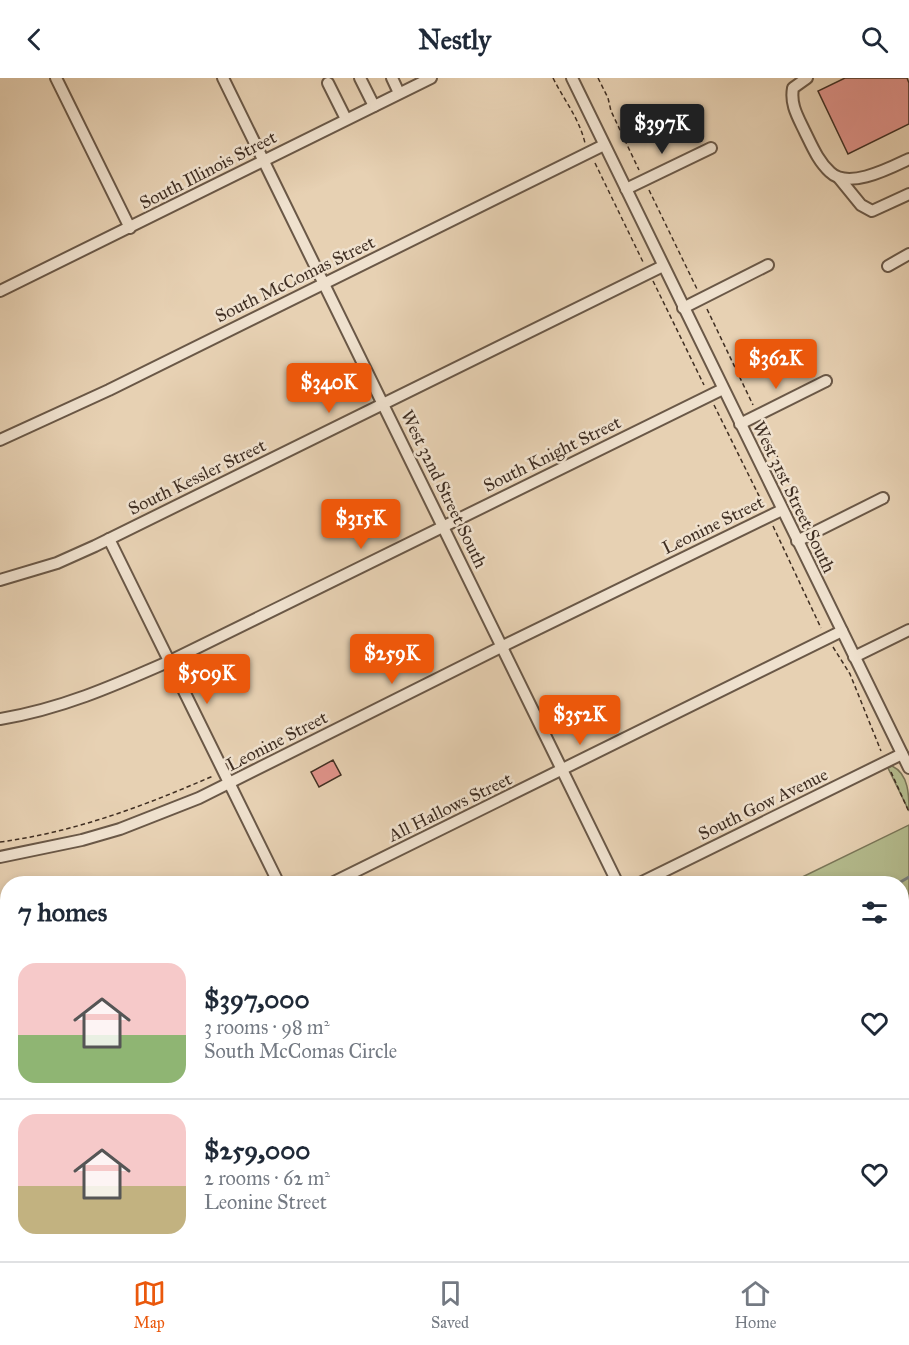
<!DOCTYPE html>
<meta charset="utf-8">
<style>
:root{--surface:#fff;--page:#f2f2f3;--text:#1f2937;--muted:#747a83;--line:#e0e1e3;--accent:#ea580c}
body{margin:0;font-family:"IM FELL Great Primer",serif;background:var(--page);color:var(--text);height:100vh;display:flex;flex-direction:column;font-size:22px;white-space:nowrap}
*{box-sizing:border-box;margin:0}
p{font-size:20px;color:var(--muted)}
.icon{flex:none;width:33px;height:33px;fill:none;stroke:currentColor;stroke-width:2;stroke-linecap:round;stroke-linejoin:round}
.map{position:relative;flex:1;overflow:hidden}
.panel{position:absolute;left:0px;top:798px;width:909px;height:386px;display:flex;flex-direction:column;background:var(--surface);border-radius:24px 24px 0 0;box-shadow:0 3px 9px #0003}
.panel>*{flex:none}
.price{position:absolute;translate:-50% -51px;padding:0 14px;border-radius:6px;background:var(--accent);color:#fff;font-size:20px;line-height:39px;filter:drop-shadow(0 2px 3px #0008)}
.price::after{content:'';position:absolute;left:50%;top:36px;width:18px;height:14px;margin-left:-9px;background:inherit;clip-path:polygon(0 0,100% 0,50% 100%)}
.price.current{background:#222;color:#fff}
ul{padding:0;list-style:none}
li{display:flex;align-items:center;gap:18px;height:150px;padding:0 18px}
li+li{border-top:2px solid var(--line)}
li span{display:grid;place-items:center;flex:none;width:168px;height:120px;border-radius:18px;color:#555}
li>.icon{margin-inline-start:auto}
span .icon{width:72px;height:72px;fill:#fffc;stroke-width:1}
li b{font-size:26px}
h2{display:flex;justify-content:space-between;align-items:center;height:72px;padding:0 18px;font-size:26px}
header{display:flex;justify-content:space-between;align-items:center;height:78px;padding:0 18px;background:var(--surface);font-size:27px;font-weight:800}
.tab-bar{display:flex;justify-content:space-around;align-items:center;height:84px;border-top:2px solid var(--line);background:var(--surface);font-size:16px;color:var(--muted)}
.tab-bar a{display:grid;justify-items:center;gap:3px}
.tab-bar .current{color:var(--accent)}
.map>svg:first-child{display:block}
.green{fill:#b4bc8e;stroke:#7a7658;stroke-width:1.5}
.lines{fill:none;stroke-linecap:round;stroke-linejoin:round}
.stream{stroke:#777f7c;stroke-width:3}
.building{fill:#e2948c;stroke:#402f23;stroke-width:1.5}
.minor-casing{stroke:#6a5847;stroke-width:14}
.path{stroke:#402f23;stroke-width:1.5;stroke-dasharray:4.5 3;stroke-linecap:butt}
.minor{stroke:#efe1ce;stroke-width:10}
.labels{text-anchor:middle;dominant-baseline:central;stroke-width:5;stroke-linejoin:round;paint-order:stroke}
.street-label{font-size:18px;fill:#402f23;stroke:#efe1ce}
</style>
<header><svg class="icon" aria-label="back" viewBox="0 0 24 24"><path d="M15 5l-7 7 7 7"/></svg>Nestly<svg class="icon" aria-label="search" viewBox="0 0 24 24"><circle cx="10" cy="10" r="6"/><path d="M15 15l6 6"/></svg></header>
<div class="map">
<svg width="909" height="1183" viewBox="0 0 909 1183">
<rect width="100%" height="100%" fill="#e7d1b3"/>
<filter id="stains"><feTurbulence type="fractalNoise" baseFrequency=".00333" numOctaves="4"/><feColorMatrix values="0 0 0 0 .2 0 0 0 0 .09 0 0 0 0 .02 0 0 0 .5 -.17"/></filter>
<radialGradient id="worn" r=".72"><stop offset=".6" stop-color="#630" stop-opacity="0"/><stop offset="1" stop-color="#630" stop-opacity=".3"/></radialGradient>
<g class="green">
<path d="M892 688C909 696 909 718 909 733L888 690Z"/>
<polygon points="909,747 909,828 902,831 902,806 790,805"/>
</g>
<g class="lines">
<g class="stream">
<polyline points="897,806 909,799"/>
<polyline points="196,1183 210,1176"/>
</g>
</g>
<g class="building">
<polygon points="845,0 907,0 909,5 909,46 848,76 818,13"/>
<polygon points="333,682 341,697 319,709 311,694"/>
</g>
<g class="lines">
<g class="minor-casing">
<g id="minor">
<polyline points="56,0 130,150"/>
<polyline points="223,0 618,806"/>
<polyline points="360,0 374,28"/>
<polyline points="392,0 399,15"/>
<polyline points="572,0 909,690"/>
<path d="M807 0 793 10C790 27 798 39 805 54 812 68 818 83 830 94 848 112 890 90 909 81"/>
<polyline points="328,5 346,41"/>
<polyline points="839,100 861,127 872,133 909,116"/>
<polyline points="626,111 711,70"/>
<polyline points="888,188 909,176"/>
<polyline points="0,213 431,0"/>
<polyline points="683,230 768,187"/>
<polyline points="740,346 826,303"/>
<polyline points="0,362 109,312 604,67"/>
<polyline points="109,461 279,806"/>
<polyline points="797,463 883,420"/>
<polyline points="0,502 57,485 95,468 663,188"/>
<polyline points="854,579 909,552"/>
<path d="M0 641C61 631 113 608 170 583L723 311"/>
<polyline points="0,779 82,762 120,751 199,720 503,568 782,432"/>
<polyline points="330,806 842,553"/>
<polyline points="638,806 902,676"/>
<polyline points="902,840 909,836"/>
<polyline points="0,917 8,916"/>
<polyline points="902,988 909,985"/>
<polyline points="902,1140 909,1136"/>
<polyline points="461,1176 465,1183"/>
<polyline points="799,1176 802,1183"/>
<polyline points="507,1183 521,1176"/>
<polyline points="814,1183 828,1176"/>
</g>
</g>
<g class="path">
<path d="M553 0C564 22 579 40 585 65"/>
<polyline points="598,0 608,20 611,33 639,92"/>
<polyline points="595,85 644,186"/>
<polyline points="649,112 697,211"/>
<polyline points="653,203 704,307"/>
<polyline points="707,231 753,327"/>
<polyline points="714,327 764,428"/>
<polyline points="763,348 809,446"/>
<polyline points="773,448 821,550"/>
<polyline points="833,569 850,596 881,673"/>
<polyline points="891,694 909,734"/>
<path d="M0 764C75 754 144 728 213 698"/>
</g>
<use href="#minor" class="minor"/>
</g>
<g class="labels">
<g class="street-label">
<text transform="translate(208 92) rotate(-27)">South Illinois Street</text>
<text transform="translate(295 201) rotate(-26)">South McComas Street</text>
<text transform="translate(552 376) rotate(-26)">South Knight Street</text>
<text transform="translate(197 399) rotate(-26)">South Kessler Street</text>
<text transform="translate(444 411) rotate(64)">West 32nd Street South</text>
<text transform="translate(794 419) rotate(64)">West 31st Street South</text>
<text transform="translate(713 447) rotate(-26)">Leonine Street</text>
<text transform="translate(277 663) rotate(-27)">Leonine Street</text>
<text transform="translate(763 726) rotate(-26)">South Gow Avenue</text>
<text transform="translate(450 729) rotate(-26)">All Hallows Street</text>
</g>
</g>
<rect width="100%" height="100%" filter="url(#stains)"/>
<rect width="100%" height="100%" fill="url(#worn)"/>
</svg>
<b class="price current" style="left:662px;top:77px">$397K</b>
<b class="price" style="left:776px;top:312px">$362K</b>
<b class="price" style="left:329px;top:336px">$340K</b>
<b class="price" style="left:361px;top:472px">$315K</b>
<b class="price" style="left:392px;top:607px">$259K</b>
<b class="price" style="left:207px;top:627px">$509K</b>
<b class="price" style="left:580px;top:668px">$352K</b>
<section class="panel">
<h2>7 homes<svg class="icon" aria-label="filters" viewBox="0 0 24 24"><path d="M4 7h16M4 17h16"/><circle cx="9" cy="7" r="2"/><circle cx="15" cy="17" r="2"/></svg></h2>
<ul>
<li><span style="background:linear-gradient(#f6c9c9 60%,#8fb573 0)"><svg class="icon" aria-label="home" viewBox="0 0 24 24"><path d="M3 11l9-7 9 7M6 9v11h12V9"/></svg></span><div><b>$397,000</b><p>3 rooms · 98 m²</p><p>South McComas Circle</p></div><svg class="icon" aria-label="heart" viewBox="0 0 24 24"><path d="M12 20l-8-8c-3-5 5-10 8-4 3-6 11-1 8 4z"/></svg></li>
<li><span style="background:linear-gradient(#f6c9c9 60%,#c2b280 0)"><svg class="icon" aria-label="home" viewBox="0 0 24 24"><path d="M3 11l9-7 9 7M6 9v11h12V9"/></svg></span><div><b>$259,000</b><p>2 rooms · 62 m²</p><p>Leonine Street</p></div><svg class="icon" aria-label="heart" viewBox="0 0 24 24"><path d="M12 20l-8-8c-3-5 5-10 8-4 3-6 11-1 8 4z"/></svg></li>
</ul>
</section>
</div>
<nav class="tab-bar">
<a class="current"><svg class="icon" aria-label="map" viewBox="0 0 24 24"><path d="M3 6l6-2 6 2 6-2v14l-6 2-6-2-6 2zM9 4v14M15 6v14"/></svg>Map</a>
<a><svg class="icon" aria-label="saved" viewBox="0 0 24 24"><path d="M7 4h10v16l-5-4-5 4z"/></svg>Saved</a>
<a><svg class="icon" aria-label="home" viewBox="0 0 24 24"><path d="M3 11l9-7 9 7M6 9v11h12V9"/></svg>Home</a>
</nav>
